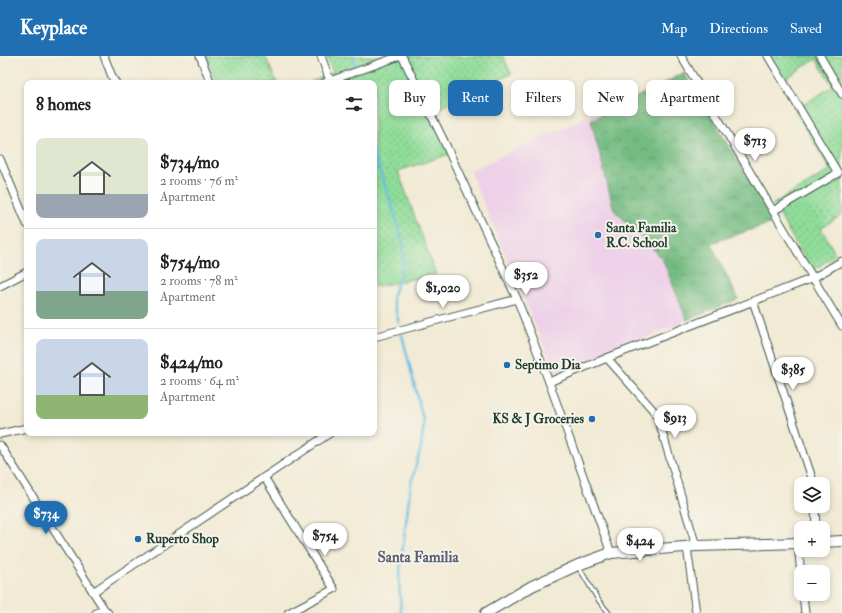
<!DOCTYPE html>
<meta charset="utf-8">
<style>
:root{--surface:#fff;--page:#f2f2f2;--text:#222;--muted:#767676;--line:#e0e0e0;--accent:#1f6fb2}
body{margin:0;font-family:"IM FELL Double Pica",serif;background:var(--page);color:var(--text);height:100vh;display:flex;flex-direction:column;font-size:15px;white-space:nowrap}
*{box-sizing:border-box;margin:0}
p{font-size:13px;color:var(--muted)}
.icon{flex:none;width:22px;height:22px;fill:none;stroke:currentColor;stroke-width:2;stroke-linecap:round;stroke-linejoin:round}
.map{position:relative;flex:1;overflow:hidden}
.panel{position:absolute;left:24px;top:24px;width:353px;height:356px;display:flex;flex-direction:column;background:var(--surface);border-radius:8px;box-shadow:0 2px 6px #0003}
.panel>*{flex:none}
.banner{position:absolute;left:389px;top:24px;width:380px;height:36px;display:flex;gap:8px}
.tools{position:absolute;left:794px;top:421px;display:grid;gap:8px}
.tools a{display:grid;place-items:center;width:36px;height:36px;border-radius:8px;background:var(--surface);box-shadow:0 2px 6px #0003;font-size:20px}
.price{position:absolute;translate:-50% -34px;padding:0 9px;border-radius:14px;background:#fff;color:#222;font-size:13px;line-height:26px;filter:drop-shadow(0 1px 2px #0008)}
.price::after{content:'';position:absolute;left:50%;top:24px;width:12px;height:9px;margin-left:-6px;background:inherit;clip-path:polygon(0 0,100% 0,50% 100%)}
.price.selected{background:var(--accent);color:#fff}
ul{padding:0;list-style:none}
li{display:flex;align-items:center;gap:12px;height:100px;padding:0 12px}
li+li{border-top:1px solid var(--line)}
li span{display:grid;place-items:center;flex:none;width:112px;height:80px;border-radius:8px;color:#555}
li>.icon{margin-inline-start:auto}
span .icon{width:48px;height:48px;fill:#fffc;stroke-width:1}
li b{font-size:17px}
h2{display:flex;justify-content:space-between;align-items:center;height:48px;padding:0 12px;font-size:17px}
.pill{padding:0 14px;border-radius:8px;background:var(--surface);box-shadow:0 2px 6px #0003;font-size:14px;line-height:36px}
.pill.selected{background:var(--accent);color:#fff}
header{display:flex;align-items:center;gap:24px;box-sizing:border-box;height:56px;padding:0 20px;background:var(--accent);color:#fff}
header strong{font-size:19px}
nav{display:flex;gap:22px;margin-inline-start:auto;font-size:14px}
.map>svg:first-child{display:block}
.built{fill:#eed0e8}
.grass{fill:url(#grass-dots);stroke:#588d67}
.forest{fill:url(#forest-crowns);stroke:#4a7c5b}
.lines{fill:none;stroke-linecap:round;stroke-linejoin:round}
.stream{stroke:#64c0e2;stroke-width:2.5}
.lane-casing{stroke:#3e574c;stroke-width:5.5}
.street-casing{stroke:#3e574c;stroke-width:9}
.secondary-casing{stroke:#3e574c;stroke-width:12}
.lane{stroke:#fff;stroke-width:3.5}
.street{stroke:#fff;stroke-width:7}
.secondary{stroke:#fff;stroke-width:10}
.poi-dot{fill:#1f6fb2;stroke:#f7f3e8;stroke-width:1.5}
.labels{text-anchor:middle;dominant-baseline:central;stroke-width:4;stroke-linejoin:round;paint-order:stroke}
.poi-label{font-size:13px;font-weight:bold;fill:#1f3d34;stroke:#f7f3e8;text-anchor:start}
.quarter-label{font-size:15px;font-weight:bold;fill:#596272;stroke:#f7f3e8}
</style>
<header>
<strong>Keyplace</strong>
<nav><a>Map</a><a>Directions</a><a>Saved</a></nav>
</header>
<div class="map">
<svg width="842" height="557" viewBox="0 0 842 557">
<defs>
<pattern id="grass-dots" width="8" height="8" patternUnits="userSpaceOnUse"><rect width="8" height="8" fill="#90dd9a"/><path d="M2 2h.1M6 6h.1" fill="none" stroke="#75b47e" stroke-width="1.8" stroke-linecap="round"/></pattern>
<pattern id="forest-crowns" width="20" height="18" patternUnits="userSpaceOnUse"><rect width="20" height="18" fill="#74bc82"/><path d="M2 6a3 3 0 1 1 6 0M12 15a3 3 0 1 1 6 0" fill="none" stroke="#5f9a6b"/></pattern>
</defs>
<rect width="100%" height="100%" fill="#f7f3e8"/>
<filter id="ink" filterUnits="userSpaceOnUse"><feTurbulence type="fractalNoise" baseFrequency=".025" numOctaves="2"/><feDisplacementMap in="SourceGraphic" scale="8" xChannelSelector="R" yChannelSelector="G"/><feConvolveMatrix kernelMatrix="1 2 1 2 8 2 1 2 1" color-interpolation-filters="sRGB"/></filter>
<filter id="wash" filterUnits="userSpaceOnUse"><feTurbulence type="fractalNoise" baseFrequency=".012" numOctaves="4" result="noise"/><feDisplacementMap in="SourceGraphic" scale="16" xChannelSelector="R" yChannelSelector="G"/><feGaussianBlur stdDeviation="0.9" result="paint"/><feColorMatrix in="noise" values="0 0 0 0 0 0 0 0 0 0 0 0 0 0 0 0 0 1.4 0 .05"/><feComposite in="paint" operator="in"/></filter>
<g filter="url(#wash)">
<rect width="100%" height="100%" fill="#f1ead4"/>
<polygon class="built" points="623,44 736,244 556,319 470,115"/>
<g class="grass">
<polygon points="206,0 265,0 277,27 217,27"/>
<polygon points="326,0 503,0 511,18 436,54 453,97 398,115 436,218 374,231 374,27 312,27 311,26 333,16"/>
<polygon points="764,0 842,0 842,159 821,172 836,199 812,215 773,148 830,114 795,54 833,30 816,3 780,26"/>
</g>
<polygon class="forest" points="684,17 775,166 711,187 738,243 687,264 662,202 614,154 591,64"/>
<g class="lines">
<g class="stream">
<polyline points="354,10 354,0"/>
<polyline points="353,27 353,23"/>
<polyline points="374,98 395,159 403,188 404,199 401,218 393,238 393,245 399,267"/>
<polyline points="401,557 399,524 405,474 411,427 421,391 424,367 402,279"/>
</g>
</g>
</g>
<g filter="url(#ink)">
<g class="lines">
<g class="lane-casing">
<polyline id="lane" points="578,510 599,545 609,557"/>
</g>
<g class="street-casing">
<g id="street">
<polyline points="104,0 113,23 116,27"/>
<polyline points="200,0 211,27"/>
<polyline points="321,0 330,25"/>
<polyline points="402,0 443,83 517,243 549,326 611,497"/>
<polyline points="681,0 813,222 842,205"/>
<polyline points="768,0 838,117 773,155"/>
<polyline points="820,0 842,38"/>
<polyline points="324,27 400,0"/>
<polyline points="0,103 27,168"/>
<polyline points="0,230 27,216"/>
<polyline points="753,245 814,428"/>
<polyline points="374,281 517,243"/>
<polyline points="607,302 653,354 658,362 696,490"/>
<polyline points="549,326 607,302 813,222 842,270"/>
<polyline points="0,378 27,372"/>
<polyline points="0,389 104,553 108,557"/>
<polyline points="264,421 334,533 288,557"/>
<polyline points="815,450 816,472"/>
<polyline points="798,487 801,519"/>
<polyline points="687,491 696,557"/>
<polyline points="93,536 330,377"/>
<polyline points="803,538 805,557"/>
<polyline points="96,557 104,553"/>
</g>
</g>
<g class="secondary-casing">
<g id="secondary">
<polyline points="823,486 842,485"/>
<polyline points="486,557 532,530 578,509 611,497 696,490 801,487"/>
</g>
</g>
<use href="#lane" class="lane"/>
<use href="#street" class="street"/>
<use href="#secondary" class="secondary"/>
</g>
</g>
<g class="poi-dot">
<circle cx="598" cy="179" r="4"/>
<circle cx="507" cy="309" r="4"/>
<circle cx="592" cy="363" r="4"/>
<circle cx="138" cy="483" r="4"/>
</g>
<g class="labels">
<g class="poi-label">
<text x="606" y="172">Santa Familia<tspan x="606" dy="15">R.C. School</tspan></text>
<text x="515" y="309">Septimo Dia</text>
<text x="584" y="363" text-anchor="end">KS &amp; J Groceries</text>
<text x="146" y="483">Ruperto Shop</text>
</g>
<g class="quarter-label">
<text x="418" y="501">Santa Familia</text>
</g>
</g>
</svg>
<div class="tools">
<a><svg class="icon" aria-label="layers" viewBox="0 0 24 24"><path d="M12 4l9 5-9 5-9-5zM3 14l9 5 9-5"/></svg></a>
<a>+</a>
<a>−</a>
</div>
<b class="price" style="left:755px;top:106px">$713</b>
<b class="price" style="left:526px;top:240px">$352</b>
<b class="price" style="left:443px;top:253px">$1,020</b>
<b class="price" style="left:793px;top:335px">$385</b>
<b class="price" style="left:675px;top:383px">$913</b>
<b class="price selected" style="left:46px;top:479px">$734</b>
<b class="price" style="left:325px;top:501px">$754</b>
<b class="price" style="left:640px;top:506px">$424</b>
<div class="banner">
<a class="pill">Buy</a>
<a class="pill selected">Rent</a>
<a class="pill">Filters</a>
<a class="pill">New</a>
<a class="pill">Apartment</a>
</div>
<section class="panel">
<h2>8 homes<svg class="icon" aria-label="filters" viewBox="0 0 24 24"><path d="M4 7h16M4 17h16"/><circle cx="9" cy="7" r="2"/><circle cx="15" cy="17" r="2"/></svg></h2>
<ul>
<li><span style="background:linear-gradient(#dfe7d0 70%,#9aa5b1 0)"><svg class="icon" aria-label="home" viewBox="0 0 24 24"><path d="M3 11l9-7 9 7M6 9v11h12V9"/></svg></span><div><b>$734/mo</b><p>2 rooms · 76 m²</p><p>Apartment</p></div></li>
<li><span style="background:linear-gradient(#c9d6e8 65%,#7fa58c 0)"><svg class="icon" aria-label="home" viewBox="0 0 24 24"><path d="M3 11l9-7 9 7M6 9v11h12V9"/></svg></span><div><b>$754/mo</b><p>2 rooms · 78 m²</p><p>Apartment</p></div></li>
<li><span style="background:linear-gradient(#c9d6e8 70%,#8fb573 0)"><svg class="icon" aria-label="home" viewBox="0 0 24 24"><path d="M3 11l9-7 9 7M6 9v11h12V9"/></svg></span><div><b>$424/mo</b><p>2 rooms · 64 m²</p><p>Apartment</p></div></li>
</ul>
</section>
</div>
